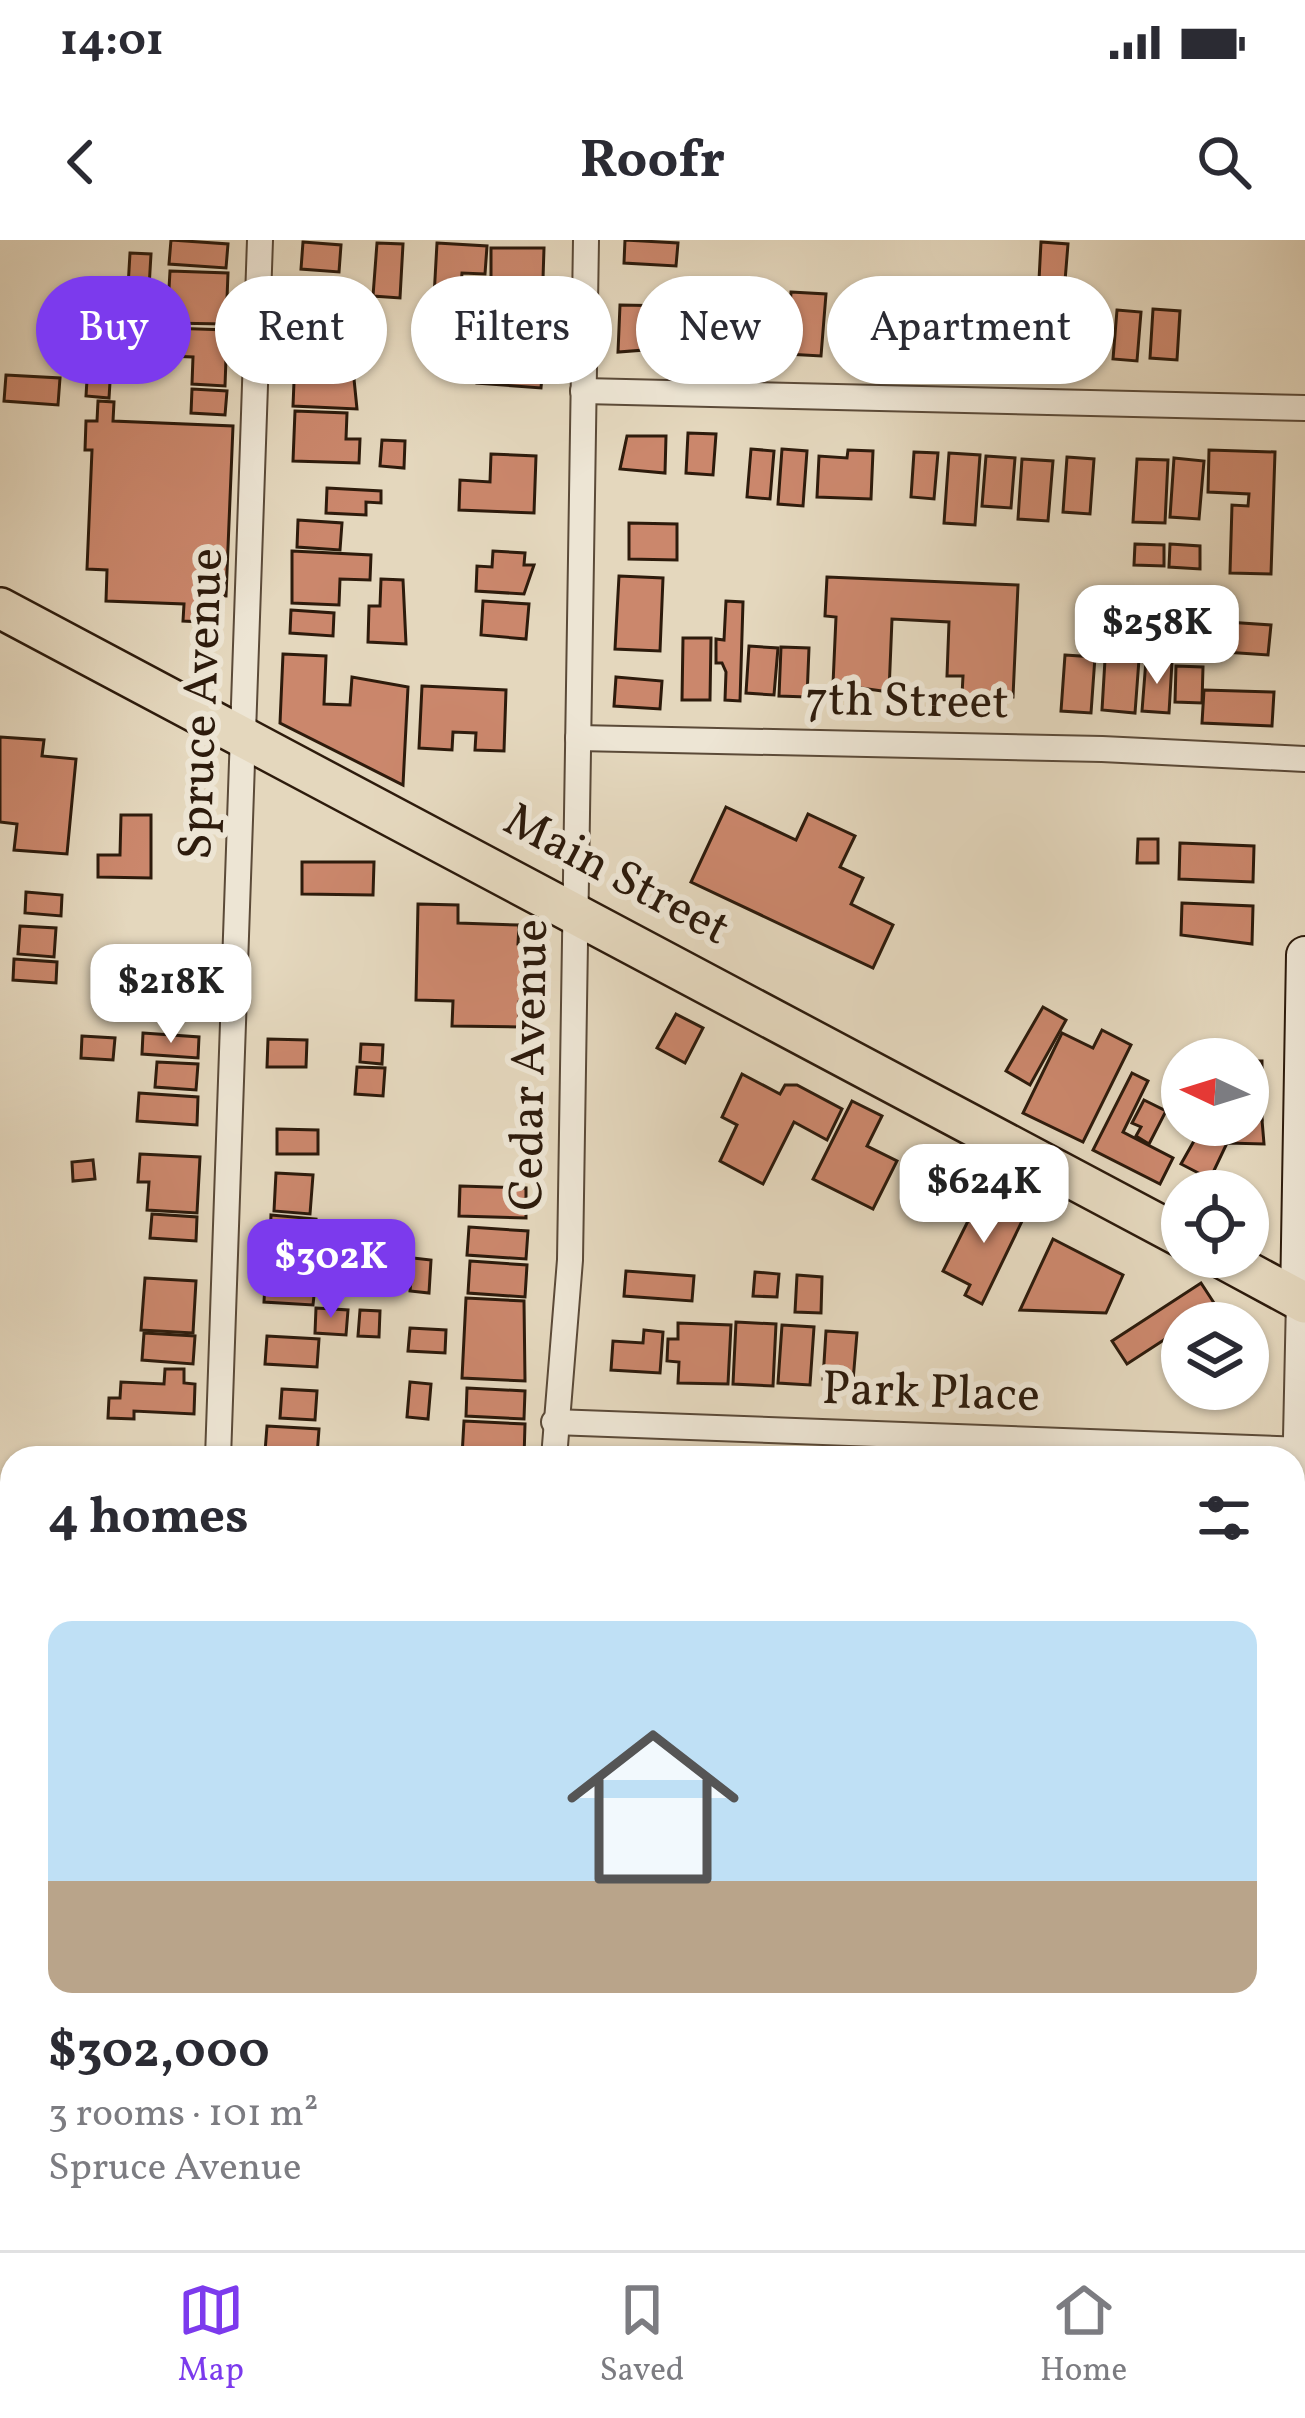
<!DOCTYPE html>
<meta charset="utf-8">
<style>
:root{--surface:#fff;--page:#f7f7f7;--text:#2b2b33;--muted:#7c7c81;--line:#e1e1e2;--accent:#7c3aed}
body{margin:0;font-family:Vollkorn,serif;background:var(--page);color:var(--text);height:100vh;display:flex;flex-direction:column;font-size:45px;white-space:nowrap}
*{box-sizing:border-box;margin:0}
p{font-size:39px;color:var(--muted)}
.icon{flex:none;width:66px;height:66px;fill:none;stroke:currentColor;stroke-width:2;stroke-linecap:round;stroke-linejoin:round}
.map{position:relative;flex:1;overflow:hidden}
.sheet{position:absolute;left:0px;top:1206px;width:1305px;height:804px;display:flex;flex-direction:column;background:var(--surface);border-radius:36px 36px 0 0;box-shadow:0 3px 9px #0004}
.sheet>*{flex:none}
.banner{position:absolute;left:36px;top:36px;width:1233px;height:108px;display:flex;gap:24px}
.needle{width:78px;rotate:274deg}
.buttons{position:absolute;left:1161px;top:798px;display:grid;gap:24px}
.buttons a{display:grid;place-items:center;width:108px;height:108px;border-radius:50%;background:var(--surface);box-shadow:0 3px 9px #0004;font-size:60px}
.price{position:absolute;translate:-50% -102px;padding:0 27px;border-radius:24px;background:#fff;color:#222;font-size:39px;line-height:78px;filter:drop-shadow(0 3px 6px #0008)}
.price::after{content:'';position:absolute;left:50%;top:72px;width:36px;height:27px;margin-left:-18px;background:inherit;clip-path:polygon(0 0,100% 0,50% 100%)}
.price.active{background:var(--accent);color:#fff}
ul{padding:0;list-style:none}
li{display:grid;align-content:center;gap:24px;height:636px;padding:0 48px}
li span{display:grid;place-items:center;height:372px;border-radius:24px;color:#555}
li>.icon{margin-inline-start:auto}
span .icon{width:216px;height:216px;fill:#fffc;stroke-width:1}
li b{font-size:51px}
h2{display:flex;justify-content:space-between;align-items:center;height:144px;padding:0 48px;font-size:51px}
.pill{padding:0 42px;border-radius:54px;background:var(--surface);box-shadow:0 3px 9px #0004;font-size:42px;line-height:108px}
.pill.active{background:var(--accent);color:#fff}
.status{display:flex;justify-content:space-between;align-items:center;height:84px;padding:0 60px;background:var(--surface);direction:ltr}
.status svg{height:33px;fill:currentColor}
header{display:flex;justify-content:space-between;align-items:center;height:156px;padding:0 48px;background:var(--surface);font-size:54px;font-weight:700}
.dock{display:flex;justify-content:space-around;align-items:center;height:168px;border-top:3px solid var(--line);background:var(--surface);font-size:33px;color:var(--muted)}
.dock a{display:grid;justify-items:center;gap:6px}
.dock .active{color:var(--accent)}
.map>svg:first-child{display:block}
.building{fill:#cb876c;stroke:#2d1b0c;stroke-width:3}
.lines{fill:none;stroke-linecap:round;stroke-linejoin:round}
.minor-casing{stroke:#5b4a38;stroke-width:28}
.tertiary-casing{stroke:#5b4a38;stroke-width:34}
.secondary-casing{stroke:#2d1b0c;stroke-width:40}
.primary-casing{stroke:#2d1b0c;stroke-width:44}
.minor{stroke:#ede5d4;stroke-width:24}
.tertiary{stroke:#ede5d4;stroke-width:30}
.secondary{stroke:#ede5d4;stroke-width:36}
.primary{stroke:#e4d7bd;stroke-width:39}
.labels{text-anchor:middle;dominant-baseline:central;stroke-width:12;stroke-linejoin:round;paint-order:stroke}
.street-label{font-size:48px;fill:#2d1b0c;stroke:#ede5d4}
</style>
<div class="status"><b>14:01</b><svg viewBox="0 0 49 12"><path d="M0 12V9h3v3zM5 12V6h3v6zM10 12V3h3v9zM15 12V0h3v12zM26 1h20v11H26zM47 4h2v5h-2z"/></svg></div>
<header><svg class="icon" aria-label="back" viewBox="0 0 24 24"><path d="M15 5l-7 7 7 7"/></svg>Roofr<svg class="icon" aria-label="search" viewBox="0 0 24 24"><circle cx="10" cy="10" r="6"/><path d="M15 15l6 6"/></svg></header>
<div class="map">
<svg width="1305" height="2010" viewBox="0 0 1305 2010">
<rect width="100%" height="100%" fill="#e4d7bd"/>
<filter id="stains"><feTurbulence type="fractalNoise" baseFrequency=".00167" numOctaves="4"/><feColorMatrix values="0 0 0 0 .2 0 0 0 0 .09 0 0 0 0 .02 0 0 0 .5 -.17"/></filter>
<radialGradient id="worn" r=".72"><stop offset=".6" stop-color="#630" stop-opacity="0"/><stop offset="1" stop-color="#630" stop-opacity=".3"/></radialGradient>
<g class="building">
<polygon points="171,0 228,4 226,28 169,24"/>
<polygon points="625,0 678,3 676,26 624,23"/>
<polygon points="303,2 341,5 339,32 301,29"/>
<polygon points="1041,2 1068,4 1065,41 1039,40"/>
<polygon points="377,3 403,4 400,58 373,56"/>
<polygon points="437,3 487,6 485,34 462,33 460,59 434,57"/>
<polygon points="491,8 544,8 543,39 491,39"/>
<polygon points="130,13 151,14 149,48 128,47"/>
<polygon points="170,31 228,33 226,84 167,83"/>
<polygon points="303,39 338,41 336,72 301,69"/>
<polygon points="491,42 539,44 538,74 490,73"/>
<polygon points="791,52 826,54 821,116 787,114"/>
<polygon points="1031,60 1059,62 1055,122 1027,120"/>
<polygon points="701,62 702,108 680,108 679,63"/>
<polygon points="871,62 897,63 894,116 867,114"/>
<polygon points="749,64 776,66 773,116 745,114"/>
<polygon points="994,64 1020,66 1016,115 991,114"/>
<polygon points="620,65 672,66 670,108 618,112"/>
<polygon points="1069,65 1094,66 1090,118 1066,116"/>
<polygon points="1153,69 1180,71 1177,120 1150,118"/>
<polygon points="1117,70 1141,72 1137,121 1113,119"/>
<polygon points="953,71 978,72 975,115 950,113"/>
<polygon points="169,88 227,90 225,146 192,144 193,117 168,116"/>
<polygon points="296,88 363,90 363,113 296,111"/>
<polygon points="295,117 352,119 357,169 293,166"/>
<polygon points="479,121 543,125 541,148 477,143"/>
<polygon points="6,135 60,138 58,165 4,161"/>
<polygon points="87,140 110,142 109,158 86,156"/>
<polygon points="192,149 227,151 225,175 191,173"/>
<polygon points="98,161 114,162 113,181 233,186 226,356 203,355 202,382 183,381 184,364 106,361 107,330 87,329 92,210 85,210 86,181 97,181"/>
<polygon points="295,171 347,173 346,199 360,199 359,223 293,221"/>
<polygon points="688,193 716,194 713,235 686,233"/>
<polygon points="627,196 666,196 665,233 620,229"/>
<polygon points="382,200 405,201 404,228 380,226"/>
<polygon points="751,209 774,211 770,259 747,257"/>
<polygon points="782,209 807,211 803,266 778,264"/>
<polygon points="848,210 873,211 871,259 817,257 819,216 847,218"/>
<polygon points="1209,210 1275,212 1271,334 1230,333 1232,265 1248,266 1249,254 1208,252"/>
<polygon points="914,212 938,213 934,259 911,257"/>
<polygon points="949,213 980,215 975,285 944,283"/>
<polygon points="491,214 536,216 534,273 459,270 460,240 490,242"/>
<polygon points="986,216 1015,218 1011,268 982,266"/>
<polygon points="1067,217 1094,219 1090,274 1063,272"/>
<polygon points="1174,218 1204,221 1199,279 1170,277"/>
<polygon points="1022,219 1053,221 1048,281 1018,279"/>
<polygon points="1137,219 1168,220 1165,283 1133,282"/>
<polygon points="327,248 381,251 381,263 366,262 366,275 326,273"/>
<polygon points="298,280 342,283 340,310 297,307"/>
<polygon points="629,283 677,284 677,320 629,319"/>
<polygon points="1135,304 1164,305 1164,326 1134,325"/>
<polygon points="1170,304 1200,306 1200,329 1169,327"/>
<polygon points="292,311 371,315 370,340 340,339 339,365 292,363"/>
<polygon points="493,311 525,313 524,325 534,325 524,354 476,351 477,326 492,327"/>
<polygon points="619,336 663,338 660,411 615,409"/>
<polygon points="827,337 1018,345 1013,457 962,455 963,436 947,436 949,382 892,379 889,452 833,444 836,377 825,376"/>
<polygon points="381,339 403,340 406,404 368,402 369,366 380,366"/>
<polygon points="483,361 529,364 526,399 481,395"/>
<polygon points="726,361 743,362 740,461 725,460 726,432 722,423 716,423 716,399 724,400"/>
<polygon points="291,370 334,373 333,396 290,393"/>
<polygon points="1212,381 1271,385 1268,415 1210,411"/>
<polygon points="683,398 711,398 710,460 682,460"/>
<polygon points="1106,403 1140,406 1135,473 1102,470"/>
<polygon points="749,406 778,408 774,455 746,453"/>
<polygon points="781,407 809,408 807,457 779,456"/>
<polygon points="283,414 326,416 324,464 350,465 352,437 408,447 403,545 280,483"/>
<polygon points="1065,415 1095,417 1091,473 1061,471"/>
<polygon points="1146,420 1172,422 1169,473 1142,471"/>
<polygon points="1176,426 1203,427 1202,463 1175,462"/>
<polygon points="616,437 662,441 660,469 614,466"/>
<polygon points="422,446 506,450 504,511 475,510 476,493 453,492 452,510 419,508"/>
<polygon points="1204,450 1274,452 1272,486 1202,483"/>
<polygon points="0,497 44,500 42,516 76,519 67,614 14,610 17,584 0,582"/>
<polygon points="726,567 796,600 808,574 855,596 840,627 863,638 851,664 893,685 873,728 691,642"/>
<polygon points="121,575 151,575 151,638 98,637 98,615 120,615"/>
<polygon points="1138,599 1158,599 1158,623 1137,623"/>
<polygon points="1180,603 1254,606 1253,642 1179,639"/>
<polygon points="302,622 374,622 373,655 302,654"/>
<polygon points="26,652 62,655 61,676 25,673"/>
<polygon points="1182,663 1253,666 1252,704 1181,695"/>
<polygon points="418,664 458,665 458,683 519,685 518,704 539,704 538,762 519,762 519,787 452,786 453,761 416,760"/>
<polygon points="20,686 56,688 54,717 18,714"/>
<polygon points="14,719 57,722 56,743 13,740"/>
<polygon points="1043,767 1066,780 1030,845 1006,831"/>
<polygon points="676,774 703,788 685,823 657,808"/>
<polygon points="1102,790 1131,805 1083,902 1023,873 1062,793 1093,808"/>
<polygon points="143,793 199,797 198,818 142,814"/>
<polygon points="82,796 115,798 113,820 81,818"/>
<polygon points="268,799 307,800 306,827 267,827"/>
<polygon points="361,804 383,805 382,824 360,822"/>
<rect x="1248" y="821" width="14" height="59"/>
<polygon points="157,822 198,824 196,850 155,847"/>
<polygon points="357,827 385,828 383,856 355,854"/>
<polygon points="1132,833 1148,841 1123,892 1173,918 1160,944 1093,910"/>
<polygon points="742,834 780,854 785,845 797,845 842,869 827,900 794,882 763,944 720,921 737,885 722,877"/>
<polygon points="139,853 198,857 197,885 137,881"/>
<polygon points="1144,860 1166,871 1149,904 1136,896 1141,887 1132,883"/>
<polygon points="852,861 882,876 867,906 897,921 873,969 813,939"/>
<polygon points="1248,880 1262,880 1264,904 1227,903 1210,939 1181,924 1203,885 1248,885"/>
<polygon points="277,889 318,890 318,914 277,914"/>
<polygon points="140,914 200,917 197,973 147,970 149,942 138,942"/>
<polygon points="926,919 954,935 934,972 906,957"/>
<polygon points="93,920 95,939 73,941 72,922"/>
<polygon points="276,933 313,935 310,974 274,971"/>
<polygon points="460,946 526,948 526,978 459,976"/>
<polygon points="982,953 1025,975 982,1064 965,1055 970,1045 943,1031"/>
<polygon points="152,974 197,977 196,1001 150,998"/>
<polygon points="271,975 316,979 314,1004 270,1001"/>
<polygon points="469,987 528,991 526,1019 467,1015"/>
<polygon points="1053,999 1123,1035 1106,1073 1020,1070"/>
<polygon points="267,1005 319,1008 313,1065 264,1062"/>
<polygon points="413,1018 431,1020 429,1053 410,1051"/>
<polygon points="470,1021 527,1025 525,1057 468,1053"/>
<polygon points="626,1031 694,1036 692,1061 624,1056"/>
<polygon points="755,1032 779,1034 777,1057 753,1056"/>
<polygon points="797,1035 822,1037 821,1073 795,1072"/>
<polygon points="145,1038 196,1041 193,1093 141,1090"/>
<polygon points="1201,1043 1216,1066 1127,1124 1112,1101"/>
<polygon points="466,1058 524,1061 525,1141 462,1138"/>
<polygon points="316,1068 348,1070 346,1095 315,1093"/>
<polygon points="360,1070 380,1071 379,1097 358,1096"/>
<polygon points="736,1082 776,1084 773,1146 733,1144"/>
<polygon points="678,1083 731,1085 728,1144 678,1143 679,1122 667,1121 668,1099 678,1099"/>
<polygon points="782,1085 814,1087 810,1145 778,1143"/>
<polygon points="410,1088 446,1090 445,1113 408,1111"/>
<polygon points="644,1090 663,1092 660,1133 611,1130 613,1101 643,1103"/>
<polygon points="826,1091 857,1093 853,1141 823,1139"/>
<polygon points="144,1093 195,1096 193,1124 142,1120"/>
<polygon points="267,1096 319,1099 317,1127 265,1124"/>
<polygon points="165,1129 184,1129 184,1143 195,1144 194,1174 134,1171 134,1179 108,1178 109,1158 120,1158 121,1142 164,1144"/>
<polygon points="410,1142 431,1144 428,1179 407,1177"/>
<polygon points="467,1148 525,1151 524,1179 466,1176"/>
<polygon points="282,1149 317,1151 315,1180 280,1178"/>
<polygon points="464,1181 525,1184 524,1218 462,1216"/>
<polygon points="267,1186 319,1189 317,1216 265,1212"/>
<polygon points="1293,1978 1305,1982 1305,2010 1218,2010 1227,1998 1293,1998"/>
</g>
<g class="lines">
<g class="minor-casing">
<g id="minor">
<polyline points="583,151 1305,168"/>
<polyline points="578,498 1102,509 1305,519"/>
<polyline points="554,1182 1305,1210"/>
<polyline points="218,1218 260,0"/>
<polyline points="554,1218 570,1020 586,0"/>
<polyline points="1293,1335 1299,1060"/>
<polyline points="1293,1558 1305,1557"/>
</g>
</g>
<g class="tertiary-casing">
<g id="tertiary">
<polyline points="0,1733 12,1737"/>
<polyline points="1293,1908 1305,1908"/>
</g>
</g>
<g class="secondary-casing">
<polyline id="secondary" points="1299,1060 1305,715"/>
</g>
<g class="primary-casing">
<g id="primary">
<polyline points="0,368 1182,997"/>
<polyline points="1220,1017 1305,1063"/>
</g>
</g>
<use href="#minor" class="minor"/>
<use href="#tertiary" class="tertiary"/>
<use href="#secondary" class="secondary"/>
<use href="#primary" class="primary"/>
</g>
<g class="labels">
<g class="street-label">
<text transform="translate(907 463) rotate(1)">7th Street</text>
<text transform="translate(203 464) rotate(-88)">Spruce Avenue</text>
<text transform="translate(616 636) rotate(28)">Main Street</text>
<text transform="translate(531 825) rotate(-89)">Cedar Avenue</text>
<text transform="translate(931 1154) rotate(2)">Park Place</text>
</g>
</g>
<rect width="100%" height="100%" filter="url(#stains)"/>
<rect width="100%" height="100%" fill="url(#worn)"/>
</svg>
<div class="buttons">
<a><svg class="needle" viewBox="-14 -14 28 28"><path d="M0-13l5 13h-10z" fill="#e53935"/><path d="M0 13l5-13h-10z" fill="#7c7c81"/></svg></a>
<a><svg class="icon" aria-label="locate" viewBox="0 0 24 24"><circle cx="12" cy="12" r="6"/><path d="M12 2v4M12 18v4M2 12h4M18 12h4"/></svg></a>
<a><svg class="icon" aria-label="layers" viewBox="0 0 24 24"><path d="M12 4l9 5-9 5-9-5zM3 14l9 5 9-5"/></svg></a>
</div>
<b class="price" style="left:1157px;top:447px">$258K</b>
<b class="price" style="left:171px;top:806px">$218K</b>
<b class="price" style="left:984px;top:1006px">$624K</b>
<b class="price active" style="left:331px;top:1081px">$302K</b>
<div class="banner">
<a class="pill active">Buy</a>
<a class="pill">Rent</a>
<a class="pill">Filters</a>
<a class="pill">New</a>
<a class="pill">Apartment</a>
</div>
<section class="sheet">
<h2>4 homes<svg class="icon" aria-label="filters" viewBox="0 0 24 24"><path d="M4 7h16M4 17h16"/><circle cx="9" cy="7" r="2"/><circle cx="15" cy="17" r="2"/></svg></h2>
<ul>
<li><span style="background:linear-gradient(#bfe0f5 70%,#b9a48a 0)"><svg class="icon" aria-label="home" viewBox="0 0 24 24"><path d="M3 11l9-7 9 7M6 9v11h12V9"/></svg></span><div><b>$302,000</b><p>3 rooms · 101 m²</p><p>Spruce Avenue</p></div></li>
</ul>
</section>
</div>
<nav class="dock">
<a class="active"><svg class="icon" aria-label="map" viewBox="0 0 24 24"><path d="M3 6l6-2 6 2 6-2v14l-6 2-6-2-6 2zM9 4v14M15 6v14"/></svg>Map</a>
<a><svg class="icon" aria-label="saved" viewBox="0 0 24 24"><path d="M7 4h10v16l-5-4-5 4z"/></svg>Saved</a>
<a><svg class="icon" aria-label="home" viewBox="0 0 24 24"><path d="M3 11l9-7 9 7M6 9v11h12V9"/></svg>Home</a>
</nav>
